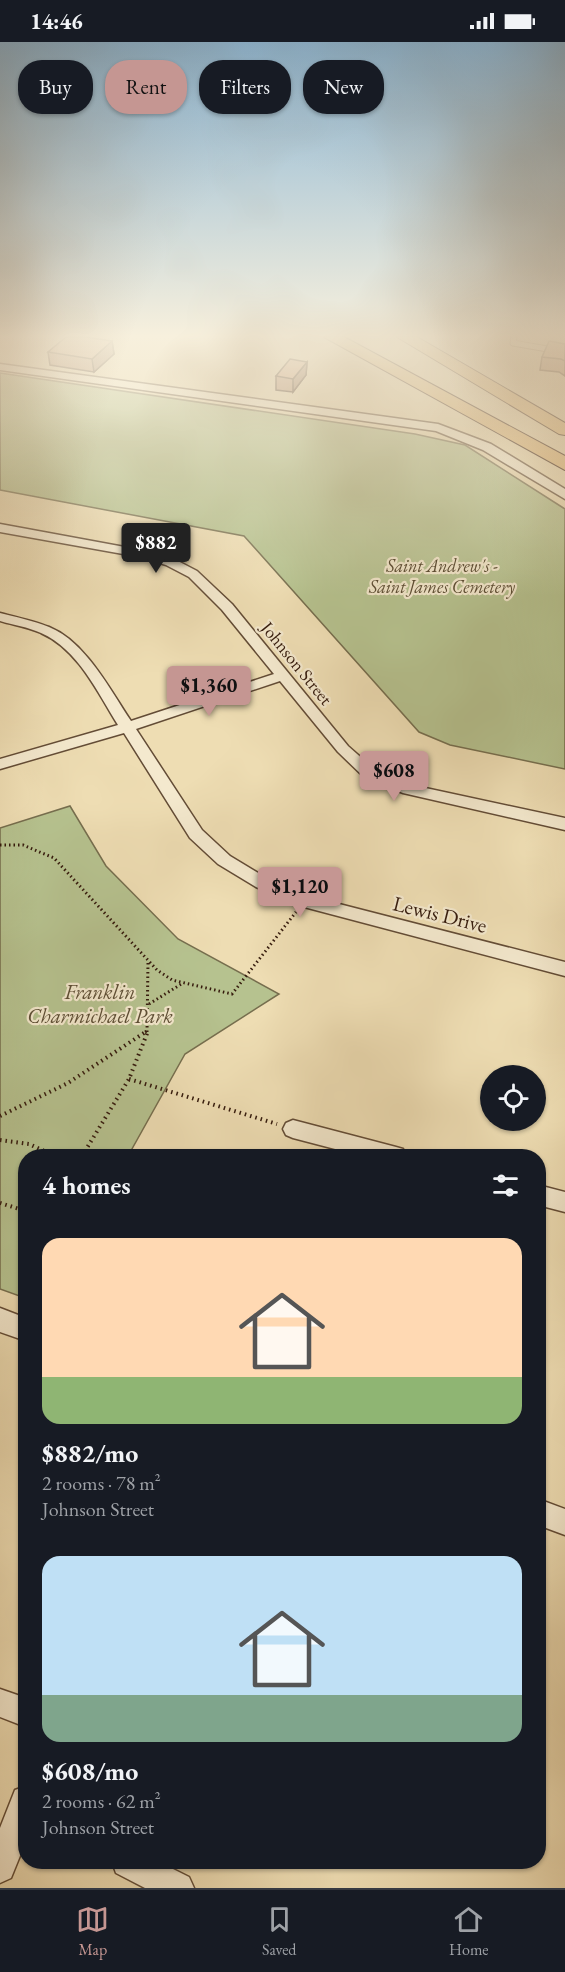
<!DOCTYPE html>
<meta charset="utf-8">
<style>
:root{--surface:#171b24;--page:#242831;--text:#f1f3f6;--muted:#9ea1a6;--line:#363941;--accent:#c59692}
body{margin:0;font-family:"EB Garamond",serif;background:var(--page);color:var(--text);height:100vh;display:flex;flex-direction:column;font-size:22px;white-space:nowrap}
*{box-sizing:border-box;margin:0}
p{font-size:20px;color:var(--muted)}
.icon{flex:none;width:33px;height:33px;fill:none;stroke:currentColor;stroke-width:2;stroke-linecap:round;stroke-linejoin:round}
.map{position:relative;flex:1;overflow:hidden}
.drawer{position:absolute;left:18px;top:1107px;width:528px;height:720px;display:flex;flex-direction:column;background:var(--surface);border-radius:24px;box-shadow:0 2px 4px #0004}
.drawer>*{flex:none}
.guide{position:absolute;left:18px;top:18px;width:530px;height:54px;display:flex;gap:12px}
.tools{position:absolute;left:480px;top:1023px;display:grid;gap:12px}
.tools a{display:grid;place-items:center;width:66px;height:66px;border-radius:50%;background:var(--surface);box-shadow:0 2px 4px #0004;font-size:30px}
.price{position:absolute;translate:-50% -51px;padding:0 14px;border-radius:6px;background:var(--accent);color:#111;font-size:20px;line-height:39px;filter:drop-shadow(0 2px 3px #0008)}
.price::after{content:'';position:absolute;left:50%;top:36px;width:18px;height:14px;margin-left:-9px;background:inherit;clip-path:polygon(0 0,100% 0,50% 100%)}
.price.on{background:#222;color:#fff}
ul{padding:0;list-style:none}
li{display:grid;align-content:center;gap:12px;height:318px;padding:0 24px}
li span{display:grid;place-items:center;height:186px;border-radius:18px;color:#555}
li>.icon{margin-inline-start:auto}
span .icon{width:108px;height:108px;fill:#fffc;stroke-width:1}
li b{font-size:26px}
h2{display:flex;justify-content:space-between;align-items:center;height:72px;padding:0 24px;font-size:26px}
.pill{padding:0 21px;border-radius:24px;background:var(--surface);box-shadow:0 2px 4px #0004;font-size:21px;line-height:54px}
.pill.on{background:var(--accent);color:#111}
.status{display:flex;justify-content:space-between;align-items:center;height:42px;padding:0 30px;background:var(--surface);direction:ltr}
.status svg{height:16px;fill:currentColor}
.menu{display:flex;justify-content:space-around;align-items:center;height:84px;border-top:2px solid var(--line);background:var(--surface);font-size:16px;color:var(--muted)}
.menu a{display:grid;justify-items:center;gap:3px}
.menu .on{color:var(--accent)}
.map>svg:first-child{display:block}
.green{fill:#b6c28f;stroke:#766e4e;stroke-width:1.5}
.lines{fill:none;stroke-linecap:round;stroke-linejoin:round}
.service-casing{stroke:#634c36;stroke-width:7}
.minor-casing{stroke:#634c36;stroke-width:3}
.tertiary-casing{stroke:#634c36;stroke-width:3}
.motorway-casing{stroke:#351b0d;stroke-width:2}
.path-far1{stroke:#351b0d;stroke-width:3;stroke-dasharray:1.5 3;stroke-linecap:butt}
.path{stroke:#351b0d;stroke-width:4;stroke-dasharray:1.5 4;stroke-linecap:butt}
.service{stroke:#f4e9ce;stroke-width:5}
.minor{fill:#f4e9ce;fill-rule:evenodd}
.tertiary{fill:#f4e9ce;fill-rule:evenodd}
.motorway{fill:#e7be7a;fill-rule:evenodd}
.wall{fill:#b78a6c;stroke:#351b0d;stroke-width:1.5}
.shaded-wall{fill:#957058;stroke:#351b0d;stroke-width:1.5}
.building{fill:#d5a07d;stroke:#351b0d;stroke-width:1.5}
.labels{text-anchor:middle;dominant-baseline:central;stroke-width:4.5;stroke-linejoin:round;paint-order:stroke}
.far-park-label{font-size:18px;font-style:italic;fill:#5c4d34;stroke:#f4e9ce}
.far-street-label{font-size:18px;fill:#351b0d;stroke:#f4e9ce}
.street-label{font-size:21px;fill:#351b0d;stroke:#f4e9ce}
.park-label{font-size:21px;font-style:italic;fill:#5c4d34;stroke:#f4e9ce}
</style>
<div class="status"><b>14:46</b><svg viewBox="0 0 49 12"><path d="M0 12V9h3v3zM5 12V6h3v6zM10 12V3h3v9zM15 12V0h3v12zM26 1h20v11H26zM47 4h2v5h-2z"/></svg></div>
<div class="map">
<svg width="565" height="1846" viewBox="0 0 565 1846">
<rect width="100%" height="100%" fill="#eeddb3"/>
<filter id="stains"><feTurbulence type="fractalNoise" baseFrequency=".00333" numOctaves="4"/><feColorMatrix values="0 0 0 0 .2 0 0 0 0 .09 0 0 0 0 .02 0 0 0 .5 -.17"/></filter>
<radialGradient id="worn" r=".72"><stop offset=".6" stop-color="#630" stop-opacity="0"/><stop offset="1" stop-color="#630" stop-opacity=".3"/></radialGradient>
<g class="green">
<polygon points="0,331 415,392 465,403 565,467 565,727 450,703 419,690 244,494 0,448"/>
<polygon points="70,764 106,824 178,897 279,952 185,1012 128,1114 26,1114 25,1256 0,1247 0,786"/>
</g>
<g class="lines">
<g class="service-casing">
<polyline id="service" points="514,295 513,301 565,310"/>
</g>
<g class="minor-casing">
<g id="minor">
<path d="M0 482 141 508 174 517 197 529 232 562 348 704 374 727 407 742 565 776V788L403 751 364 735 338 710 280 639 136 687 202 788 230 814 268 837 308 854 565 920V934L304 865 256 845 218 822 190 796 124 691 0 727V717L118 683C98 651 78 607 41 591 28 585 13 583 0 579V571C16 575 34 579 49 585 86 600 110 648 131 679L274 632 222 568 189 535 166 523 140 515 0 490Z"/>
<polygon points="293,1078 396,1105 403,1107 406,1114 362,1114 293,1096 286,1093 283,1087 286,1081"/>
<polygon points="538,1143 565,1150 565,1170 538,1163"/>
<polygon points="0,1266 26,1276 26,1299 0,1290"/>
<polygon points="538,1457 565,1467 565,1493 538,1483"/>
<polygon points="0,1647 26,1656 26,1685 0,1675"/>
<polygon points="26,1744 26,1799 11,1836 0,1841 0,1786 15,1748"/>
<polygon points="112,1820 159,1820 189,1835 194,1846 145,1846 116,1831"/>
</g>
</g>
<g class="tertiary-casing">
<polygon id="tertiary" points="0,322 438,382 491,402 565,447 565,457 483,408 436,389 0,328"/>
</g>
<g class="motorway-casing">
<g id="motorway">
<polygon points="324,295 344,295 565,414 565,428"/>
<polygon points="397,295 417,295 565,381 565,393 559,392"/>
</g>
</g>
<g class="path-far1">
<polyline points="0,803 23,803 54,816 157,928 172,938 232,952 296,870"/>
<polyline points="149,962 183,941"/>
<polyline points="145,990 147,989"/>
<polyline points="147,990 148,920"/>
</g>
<g class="path">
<polyline points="129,1037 277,1082"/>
<polyline points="0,1074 68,1041 147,989"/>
<polyline points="0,1098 29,1102 55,1114"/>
<polyline points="82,1114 129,1037 148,989"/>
<polyline points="0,1161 26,1169"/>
</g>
<use href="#service" class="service"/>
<use href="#minor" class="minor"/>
<use href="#tertiary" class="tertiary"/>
<use href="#motorway" class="motorway"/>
</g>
<g class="wall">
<polygon points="112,299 114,312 94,330 50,323 48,310"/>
<polygon points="565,302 565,334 559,330 540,328 542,315"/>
<polygon points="307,320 306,333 293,350 276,348 276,334"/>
</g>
<g class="shaded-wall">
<polygon points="112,299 114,312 94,330 92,317"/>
<polygon points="307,320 306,333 293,350 293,337"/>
</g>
<g class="building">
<polygon points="66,295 85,295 112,299 92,317 48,310"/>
<polygon points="549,299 565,302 565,319 561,317 542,315"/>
<polygon points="290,317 307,320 293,337 276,334"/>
</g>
<linearGradient id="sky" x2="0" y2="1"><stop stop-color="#8bb6d5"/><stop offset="0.53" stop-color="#f7f0dd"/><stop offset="1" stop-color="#f7f0dd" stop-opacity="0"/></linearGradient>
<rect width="565" height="554" fill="url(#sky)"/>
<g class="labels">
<g class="far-park-label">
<text x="442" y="523">Saint Andrew's -<tspan x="442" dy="21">Saint James Cemetery</tspan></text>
</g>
<g class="far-street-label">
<text transform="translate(297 621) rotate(51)">Johnson Street</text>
</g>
<g class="street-label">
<text transform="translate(440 872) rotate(14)">Lewis Drive</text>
</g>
<g class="park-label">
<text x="100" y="949">Franklin<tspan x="100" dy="24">Charmichael Park</tspan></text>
</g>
</g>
<rect width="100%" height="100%" filter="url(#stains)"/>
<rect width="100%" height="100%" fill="url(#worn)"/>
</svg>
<div class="tools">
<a><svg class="icon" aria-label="locate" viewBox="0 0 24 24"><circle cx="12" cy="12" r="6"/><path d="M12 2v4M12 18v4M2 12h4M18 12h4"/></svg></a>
</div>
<b class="price on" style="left:156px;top:532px">$882</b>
<b class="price" style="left:209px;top:675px">$1,360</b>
<b class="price" style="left:394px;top:760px">$608</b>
<b class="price" style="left:300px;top:876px">$1,120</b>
<div class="guide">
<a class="pill">Buy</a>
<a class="pill on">Rent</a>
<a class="pill">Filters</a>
<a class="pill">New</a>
</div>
<section class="drawer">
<h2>4 homes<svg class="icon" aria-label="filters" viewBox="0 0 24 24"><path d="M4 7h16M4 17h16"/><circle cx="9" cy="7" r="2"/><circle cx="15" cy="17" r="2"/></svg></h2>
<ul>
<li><span style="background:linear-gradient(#ffd9b3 75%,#8fb573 0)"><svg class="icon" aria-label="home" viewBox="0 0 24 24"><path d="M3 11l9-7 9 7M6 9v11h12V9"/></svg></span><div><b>$882/mo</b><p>2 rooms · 78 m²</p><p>Johnson Street</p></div></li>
<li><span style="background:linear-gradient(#bfe0f5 75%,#7fa58c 0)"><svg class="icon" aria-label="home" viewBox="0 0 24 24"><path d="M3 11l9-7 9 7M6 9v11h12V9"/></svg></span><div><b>$608/mo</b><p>2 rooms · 62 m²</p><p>Johnson Street</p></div></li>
</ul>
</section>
</div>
<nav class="menu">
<a class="on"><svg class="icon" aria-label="map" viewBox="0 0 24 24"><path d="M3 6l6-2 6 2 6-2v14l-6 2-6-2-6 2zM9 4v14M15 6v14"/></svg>Map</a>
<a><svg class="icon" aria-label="saved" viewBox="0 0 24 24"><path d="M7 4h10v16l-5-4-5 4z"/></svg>Saved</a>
<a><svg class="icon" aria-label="home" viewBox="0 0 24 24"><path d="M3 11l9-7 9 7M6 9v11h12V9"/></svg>Home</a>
</nav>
